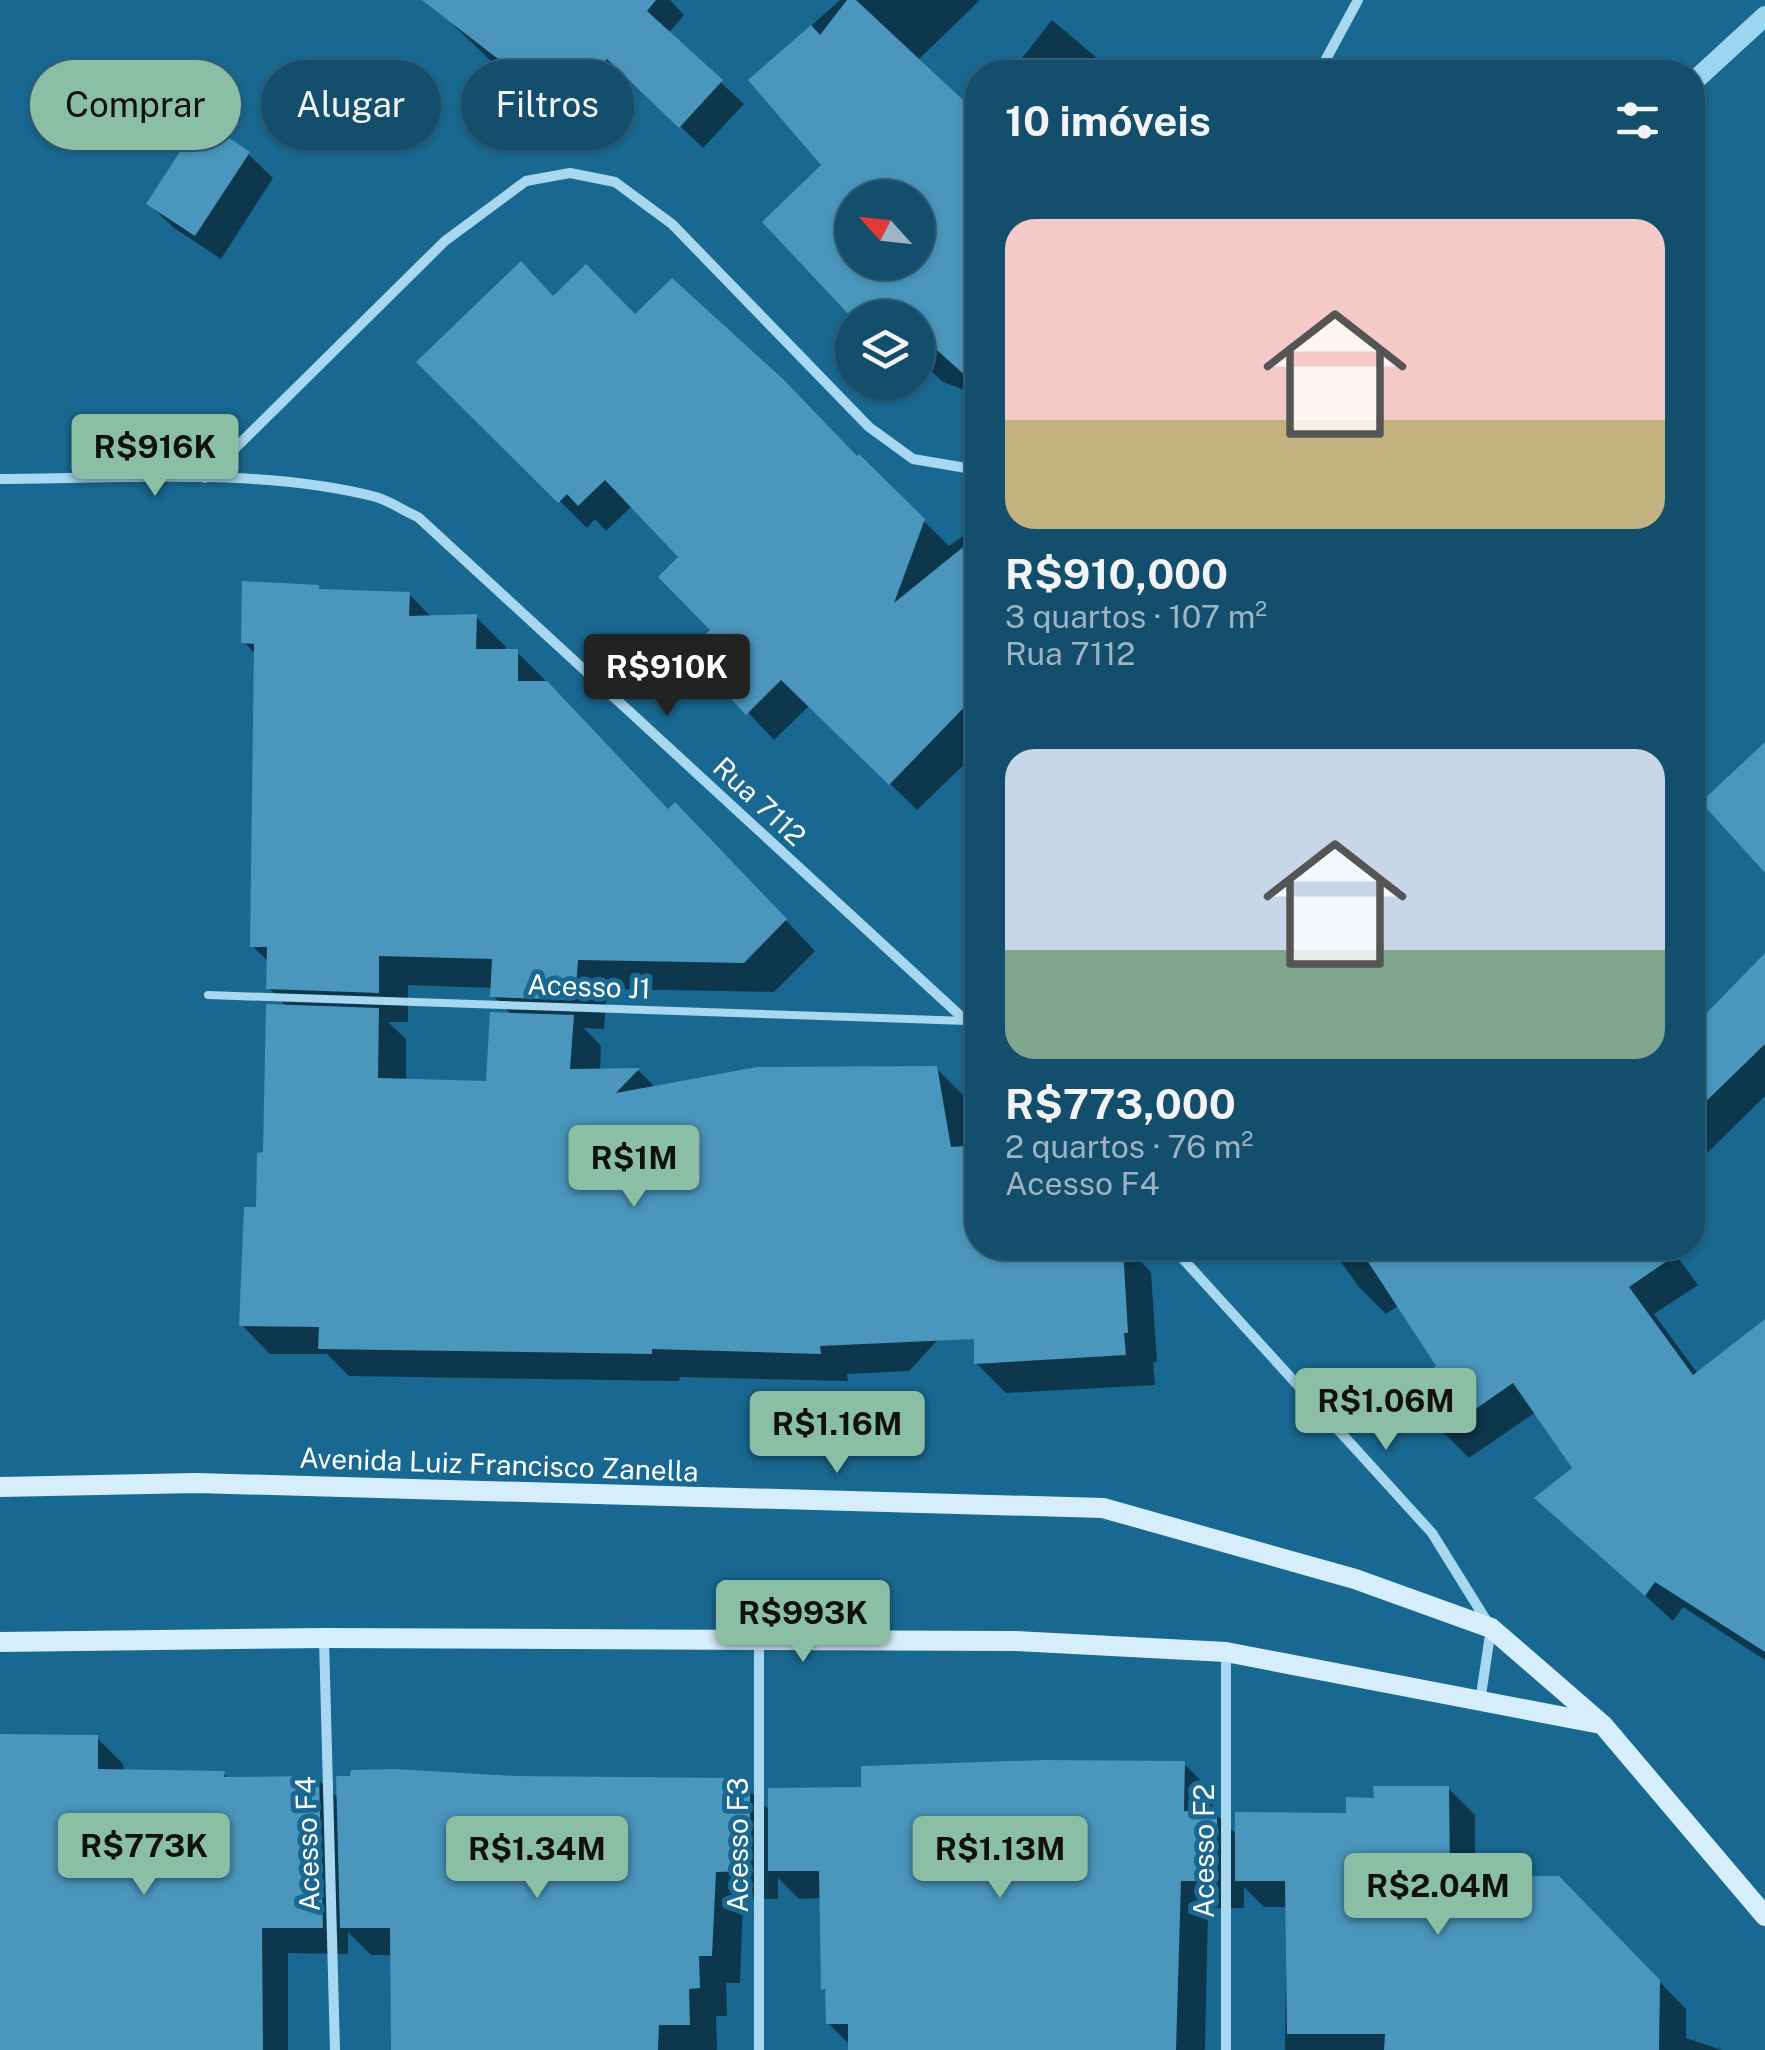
<!DOCTYPE html>
<html lang="pt">
<meta charset="utf-8">
<style>
:root{--surface:#134e6d;--page:#205875;--text:#f1f3f6;--muted:#9db4c2;--line:#326580;--accent:#8abfa5}
body{margin:0;font-family:"Public Sans",sans-serif;background:var(--page);color:var(--text);height:100vh;display:flex;flex-direction:column;font-size:38px;white-space:nowrap}
*{box-sizing:border-box;margin:0}
p{font-size:32px;color:var(--muted)}
.icon{flex:none;width:55px;height:55px;fill:none;stroke:currentColor;stroke-width:2;stroke-linecap:round;stroke-linejoin:round}
.map{position:relative;flex:1;overflow:hidden}
.details{position:absolute;left:965px;top:60px;width:740px;height:1200px;display:flex;flex-direction:column;background:var(--surface);border-radius:40px;box-shadow:0 2px 8px #0004,0 0 0 2px var(--line)}
.details>*{flex:none}
.top-card{position:absolute;left:30px;top:60px;width:785px;height:90px;display:flex;gap:20px}
.needle{width:65px;rotate:297deg}
.buttons{position:absolute;left:835px;top:180px;display:grid;gap:20px}
.buttons a{display:grid;place-items:center;width:100px;height:100px;border-radius:50%;background:var(--surface);box-shadow:0 2px 8px #0004,0 0 0 2px var(--line);font-size:50px}
.price{position:absolute;translate:-50% -85px;padding:0 22px;border-radius:10px;background:var(--accent);color:#111;font-size:32px;line-height:65px;filter:drop-shadow(0 2px 5px #0008)}
.price::after{content:'';position:absolute;left:50%;top:60px;width:30px;height:22px;margin-left:-15px;background:inherit;clip-path:polygon(0 0,100% 0,50% 100%)}
.price.active{background:#222;color:#fff}
ul{padding:0;list-style:none}
li{display:grid;align-content:center;gap:20px;height:530px;padding:0 40px}
li span{display:grid;place-items:center;height:310px;border-radius:30px;color:#555}
li>.icon{margin-inline-start:auto}
span .icon{width:180px;height:180px;fill:#fffc;stroke-width:1}
li b{font-size:42px}
h2{display:flex;justify-content:space-between;align-items:center;height:120px;padding:0 40px;font-size:42px}
.chip{padding:0 35px;border-radius:45px;background:var(--surface);box-shadow:0 2px 8px #0004,0 0 0 2px var(--line);font-size:35px;line-height:90px}
.chip.active{background:var(--accent);color:#111}
.map>svg:first-child{display:block}
.shadow{fill:#0007;fill-rule:evenodd}
.lines{fill:none;stroke-linecap:round;stroke-linejoin:round}
.stream{stroke:#9bd6f1;stroke-width:20}
.building{fill:#4a96bc;fill-rule:evenodd}
.lane{stroke:#a8d8ef;stroke-width:8}
.street{stroke:#a8d8ef;stroke-width:10}
.secondary{stroke:#d6eefb;stroke-width:20}
.labels{text-anchor:middle;dominant-baseline:central;stroke-width:10;stroke-linejoin:round;paint-order:stroke}
.street-label{font-size:28px;fill:#fff;stroke:#196891}
</style>
<div class="map">
<svg width="1765" height="2050" viewBox="0 0 1765 2050">
<rect width="100%" height="100%" fill="#196891"/>
<g class="shadow">
<polygon points="428,0 670,0 684,15 668,34 744,104 703,148 631,79 611,102 618,109 595,135 501,63 497,67"/>
<path d="M840 0H980L917 61 978 114V395L943 382 918 359V318H856L824 165 751 80ZM852 198H918V262H852Z"/>
<polygon points="1052,20 1098,59 1112,72 1011,72"/>
<polygon points="248,154 273,178 221,259 174,228 149,204"/>
<polygon points="554,298 635,317 859,457 949,546 978,526 978,751 917,810 810,705 774,740 690,651 714,630 682,557 633,505 606,531 595,519 587,528 420,362"/>
<path d="M318 588 322 592 409 594 432 618 476 617 506 647V652H517L547 682 669 811 705 835 815 951 774 992 607 989 604 1029 584 1028 601 1046 600 1071H639L656 1088 936 1068 964 1096 973 1148 978 1248H1023L909 1371 847 1374 848 1381 680 1377 679 1381 349 1376 327 1354H270L242 1325 288 1008 269 988V962L252 946 256 655 244 642ZM408 985 493 988V996L512 1015 489 1083 406 1081V1039L388 1022H408Z"/>
<polygon points="1765,996 1765,1096 1692,1168 1692,1031"/>
<polygon points="1063,1248 1127,1248 1151,1272 1157,1362 1153,1362 1155,1385 1006,1393 976,1363 976,1308"/>
<polygon points="1331,1248 1671,1248 1698,1285 1654,1314 1698,1374 1765,1322 1765,1660 1683,1607 1673,1621 1538,1498 1575,1469 1536,1412 1469,1458 1442,1431 1439,1367 1399,1305 1386,1314 1359,1287"/>
<polygon points="0,1737 97,1738 123,1764 124,1772 224,1774 229,1779 318,1779 340,1800 516,1778 729,1780 739,1790 749,1790 770,1811 864,1790 1184,1764 1213,1792 1212,1814 1216,1814 1237,1835 1349,1816 1376,1800 1448,1788 1475,1815 1475,1879 1586,1906 1686,2009 1686,2038 1722,2050 1285,2050 1287,1907 1264,1907 1244,1887 1244,1908 1208,1908 1205,2050 850,2050 850,2045 828,2023 827,1993 823,1989 822,1898 799,1899 778,1878 778,1899 743,1899 740,1983 726,1983 727,2016 716,2016 717,2050 394,2050 393,1955 371,1955 348,1932 348,1954 288,1953 288,2050 0,2050"/>
</g>
<g class="lines">
<polyline class="stream" points="1692,83 1765,16"/>
</g>
<g class="building">
<polygon points="422,0 656,0 647,11 723,80 679,128 607,59 564,110"/>
<path d="M847 0H856L978 114V387L918 333V318H852L762 222 821 165 748 80 811 25 820 35ZM852 198H918V262H852Z"/>
<polygon points="201,119 250,152 195,236 146,204"/>
<polygon points="521,261 553,296 586,264 635,314 672,278 783,379 857,456 859,454 925,519 894,603 978,535 978,693 889,785 781,680 746,715 687,651 710,630 658,577 678,557 605,480 578,506 567,494 558,503 416,362"/>
<polygon points="242,581 319,585 319,589 410,592 409,616 477,614 476,649 518,649 518,681 547,681 668,809 675,802 787,919 744,963 578,960 575,1000 490,997 492,959 379,956 379,993 266,989 267,947 250,947 254,644 241,643"/>
<polygon points="1765,742 1765,873 1701,802"/>
<polygon points="1765,953 1765,1044 1692,1115 1692,1028"/>
<polygon points="266,1004 379,1008 378,1078 486,1081 490,1012 574,1015 570,1069 640,1068 616,1093 757,1067 937,1066 951,1147 978,1145 978,1248 1123,1248 1128,1333 1124,1333 1126,1355 974,1364 974,1339 820,1346 821,1354 652,1349 652,1354 318,1349 319,1327 239,1326 244,1207 256,1207 257,1153 263,1152"/>
<polygon points="1359,1248 1686,1248 1629,1287 1693,1375 1765,1319 1765,1652 1655,1582 1645,1596 1534,1498 1572,1468 1513,1383 1441,1433 1408,1386 1436,1366"/>
<polygon points="0,1734 98,1735 98,1769 225,1771 224,1777 319,1776 323,1928 262,1928 263,2050 0,2050"/>
<polygon points="1043,1760 1185,1761 1184,1811 1217,1811 1217,1881 1181,1881 1176,2050 848,2050 848,2024 826,2024 825,1989 821,1990 819,1871 768,1871 768,1788 861,1787 861,1766"/>
<polygon points="394,1769 516,1776 730,1778 730,1788 750,1788 750,1871 716,1872 712,1956 699,1956 700,1988 689,1989 690,2025 659,2025 658,2050 391,2050 390,1928 340,1928 336,1776 350,1776 351,1770"/>
<polygon points="1373,1786 1449,1786 1450,1877 1559,1876 1660,1980 1659,2050 1384,2050 1385,2034 1287,2034 1285,1881 1235,1881 1235,1812 1346,1813 1346,1797 1374,1798"/>
</g>
<g class="lines">
<polyline class="lane" points="208,995 968,1021"/>
<g class="street">
<polyline points="1319,72 1358,0"/>
<polyline points="205,478 445,241 526,181 570,173 615,182 672,224 869,427 913,459 978,470"/>
<path d="M0 479C121 479 258 467 376 497 390 501 404 511 418 517L978 1032"/>
<polyline points="1173,1248 1432,1533 1491,1628 1480,1702"/>
<polyline points="324,1639 335,2050"/>
<polyline points="1226,1653 1226,2050"/>
<polyline points="759,2050 759,1640"/>
</g>
<g class="secondary">
<polyline points="0,1487 196,1483 1103,1508 1355,1579 1491,1628 1603,1725 1765,1916"/>
<polyline points="0,1642 324,1638 1015,1641 1226,1652 1601,1724"/>
</g>
</g>
<g class="labels">
<g class="street-label">
<text transform="translate(760 801) rotate(43)">Rua 7112</text>
<text transform="translate(589 986) rotate(2)">Acesso J1</text>
<text transform="translate(499 1464) rotate(2)">Avenida Luiz Francisco Zanella</text>
<text transform="translate(307 1844) rotate(-92)">Acesso F4</text>
<text transform="translate(737 1845) rotate(-90)">Acesso F3</text>
<text transform="translate(1203 1851) rotate(-90)">Acesso F2</text>
</g>
</g>
</svg>
<div class="buttons">
<a><svg class="needle" viewBox="-14 -14 28 28"><path d="M0-13l5 13h-10z" fill="#e53935"/><path d="M0 13l5-13h-10z" fill="#9db4c2"/></svg></a>
<a><svg class="icon" aria-label="layers" viewBox="0 0 24 24"><path d="M12 4l9 5-9 5-9-5zM3 14l9 5 9-5"/></svg></a>
</div>
<b class="price" style="left:155px;top:499px">R$916K</b>
<b class="price active" style="left:667px;top:719px">R$910K</b>
<b class="price" style="left:634px;top:1210px">R$1M</b>
<b class="price" style="left:1386px;top:1453px">R$1.06M</b>
<b class="price" style="left:837px;top:1476px">R$1.16M</b>
<b class="price" style="left:803px;top:1665px">R$993K</b>
<b class="price" style="left:144px;top:1898px">R$773K</b>
<b class="price" style="left:537px;top:1901px">R$1.34M</b>
<b class="price" style="left:1000px;top:1901px">R$1.13M</b>
<b class="price" style="left:1438px;top:1938px">R$2.04M</b>
<div class="top-card">
<a class="chip active">Comprar</a>
<a class="chip">Alugar</a>
<a class="chip">Filtros</a>
</div>
<section class="details">
<h2>10 imóveis<svg class="icon" aria-label="filters" viewBox="0 0 24 24"><path d="M4 7h16M4 17h16"/><circle cx="9" cy="7" r="2"/><circle cx="15" cy="17" r="2"/></svg></h2>
<ul>
<li><span style="background:linear-gradient(#f6c9c9 65%,#c2b280 0)"><svg class="icon" aria-label="home" viewBox="0 0 24 24"><path d="M3 11l9-7 9 7M6 9v11h12V9"/></svg></span><div><b>R$910,000</b><p>3 quartos · 107 m²</p><p>Rua 7112</p></div></li>
<li><span style="background:linear-gradient(#c9d6e8 65%,#7fa58c 0)"><svg class="icon" aria-label="home" viewBox="0 0 24 24"><path d="M3 11l9-7 9 7M6 9v11h12V9"/></svg></span><div><b>R$773,000</b><p>2 quartos · 76 m²</p><p>Acesso F4</p></div></li>
</ul>
</section>
</div>
